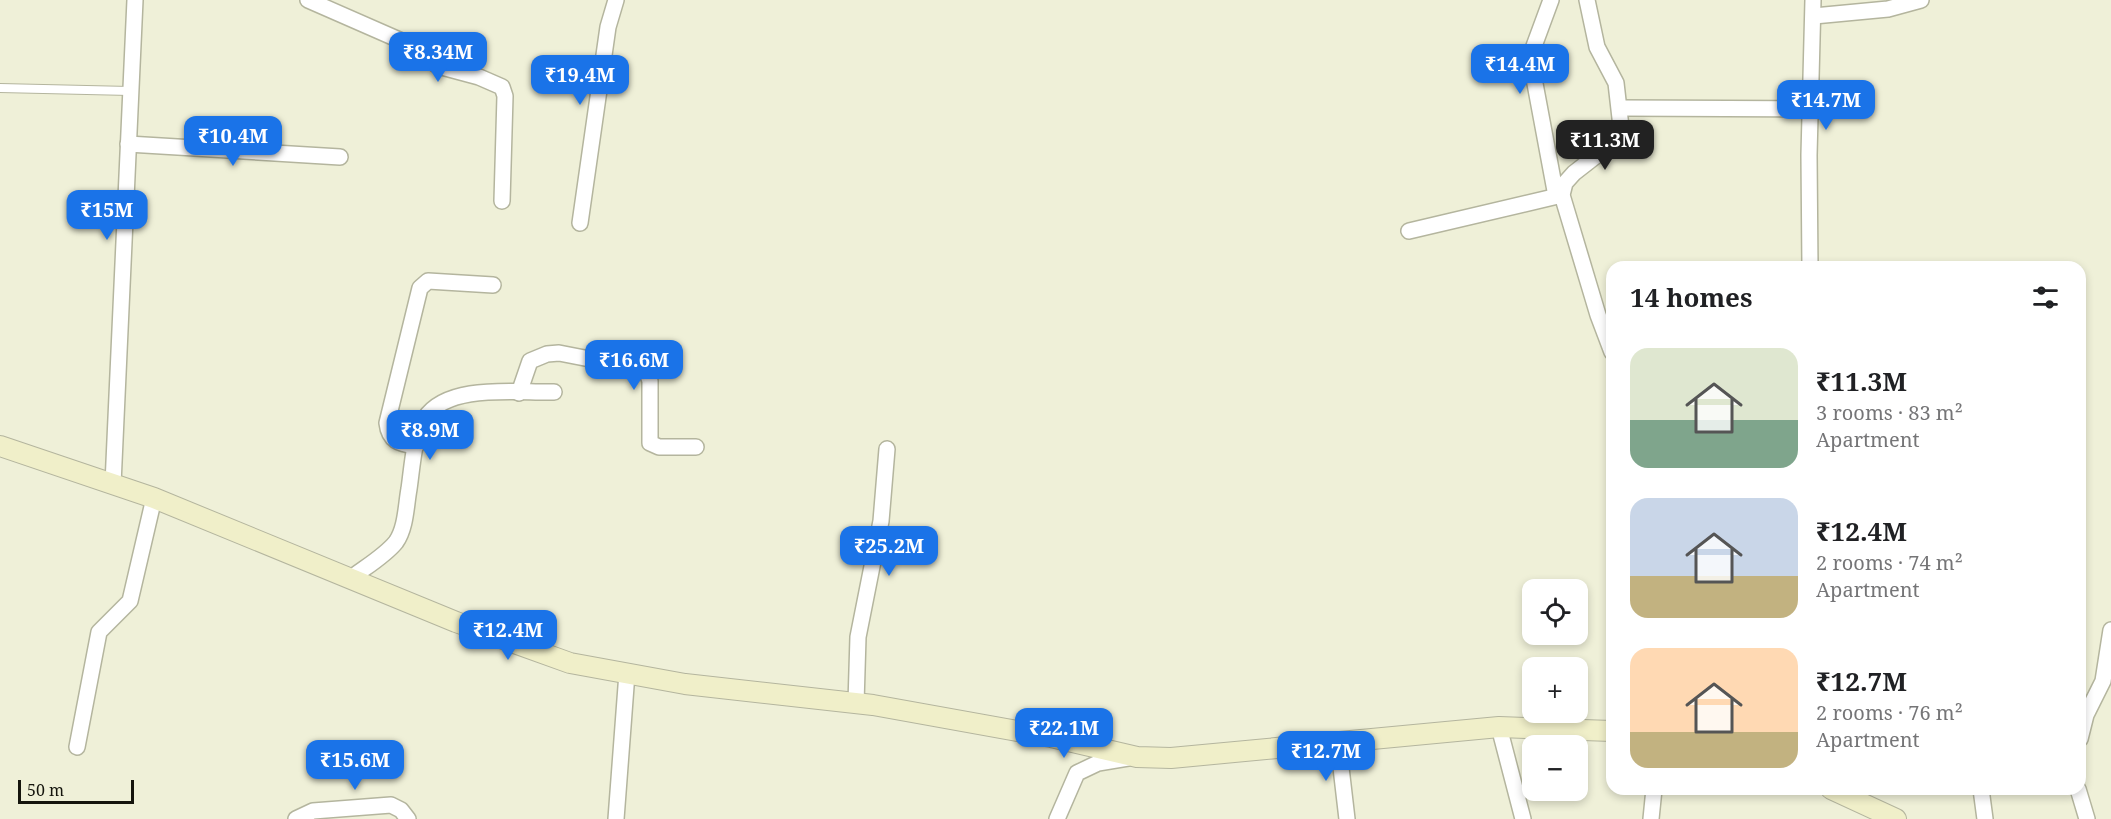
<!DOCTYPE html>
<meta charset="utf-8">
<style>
:root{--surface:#fff;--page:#f2f2f2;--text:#202124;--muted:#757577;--accent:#1a73e8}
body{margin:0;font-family:"Noto Serif",serif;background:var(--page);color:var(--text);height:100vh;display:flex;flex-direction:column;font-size:22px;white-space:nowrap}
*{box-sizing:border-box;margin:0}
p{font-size:20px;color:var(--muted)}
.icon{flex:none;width:33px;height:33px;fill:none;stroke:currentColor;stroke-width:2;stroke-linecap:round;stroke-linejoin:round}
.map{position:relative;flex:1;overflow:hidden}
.sheet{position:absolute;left:1606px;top:261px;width:480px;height:534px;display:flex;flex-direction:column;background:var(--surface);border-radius:18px;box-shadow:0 3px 9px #0003}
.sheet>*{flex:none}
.tools{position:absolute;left:1522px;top:579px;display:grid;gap:12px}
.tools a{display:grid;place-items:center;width:66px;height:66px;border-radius:12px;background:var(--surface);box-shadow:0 3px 9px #0003;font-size:30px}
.scale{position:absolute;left:18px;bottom:15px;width:116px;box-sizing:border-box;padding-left:6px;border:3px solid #15150d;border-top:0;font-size:16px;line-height:21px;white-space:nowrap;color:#15150d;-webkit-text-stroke:4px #eff0d8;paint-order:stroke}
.price{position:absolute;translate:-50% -51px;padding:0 14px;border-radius:12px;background:var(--accent);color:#fff;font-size:20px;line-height:39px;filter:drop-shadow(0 2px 3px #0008)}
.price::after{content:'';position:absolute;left:50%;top:36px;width:18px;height:14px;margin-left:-9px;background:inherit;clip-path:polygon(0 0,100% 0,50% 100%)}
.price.selected{background:#222;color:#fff}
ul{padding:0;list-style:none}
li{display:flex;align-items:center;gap:18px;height:150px;padding:0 24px}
li span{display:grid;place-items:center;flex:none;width:168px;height:120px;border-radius:18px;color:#555}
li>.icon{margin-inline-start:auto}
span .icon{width:72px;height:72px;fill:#fffc;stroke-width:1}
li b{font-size:26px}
h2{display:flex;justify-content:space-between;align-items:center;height:72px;padding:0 24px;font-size:26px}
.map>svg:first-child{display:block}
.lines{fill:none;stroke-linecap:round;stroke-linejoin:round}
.lane-casing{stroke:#b4b59e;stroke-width:10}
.street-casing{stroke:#b4b59e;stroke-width:18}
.secondary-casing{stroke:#b4b59e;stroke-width:22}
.lane{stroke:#fff;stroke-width:8}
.street{stroke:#fff;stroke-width:15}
.secondary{stroke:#f0efc9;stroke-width:20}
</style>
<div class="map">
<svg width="2111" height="819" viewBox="0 0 2111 819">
<rect width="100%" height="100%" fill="#eff0d8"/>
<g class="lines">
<g class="lane-casing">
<polyline id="lane" points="0,88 130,91"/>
</g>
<g class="street-casing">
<g id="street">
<polyline points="308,0 404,42 438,66 479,77 502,87 505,96 502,201"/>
<polyline points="1551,0 1530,57 1556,196"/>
<polyline points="1587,0 1597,47 1616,83 1621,127 1619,138 1574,173 1565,183 1562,195 1598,315 1612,352"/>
<polyline points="1814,16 1888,9 1921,0"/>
<polyline points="1620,108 1811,109"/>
<polyline points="128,144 340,157"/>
<polyline points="580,223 608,27 616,0"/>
<polyline points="1409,231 1562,195"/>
<polyline points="1810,267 1809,155 1813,0"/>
<polyline points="519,393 530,361 547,354 559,353 646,370 650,381 650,443 659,447 696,447"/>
<path d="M416 446C399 444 389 441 387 423L420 288 428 281 493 285"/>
<polyline points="113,484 135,0"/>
<path d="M350 579C364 568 385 556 396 542 406 528 406 505 409 489 412 469 414 433 425 418 448 383 517 393 554 392"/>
<polyline points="856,703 858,637 881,521 887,449"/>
<polyline points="1499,727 1523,819"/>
<polyline points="2080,739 2086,715 2103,681 2111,630"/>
<polyline points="1338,742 1347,819"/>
<polyline points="77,747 99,632 130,601 154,498"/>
<polyline points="1981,789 1985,819"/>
<polyline points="2078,789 2087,819"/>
<polyline points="296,819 313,811 391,805 401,810 408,819"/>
<polyline points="616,819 627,673"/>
<polyline points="1057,819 1077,773 1098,763 1128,758"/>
<polyline points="1651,819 1654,789"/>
</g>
</g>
<g class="secondary-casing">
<g id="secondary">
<polyline points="0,446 154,498 456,622 570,663 685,684 873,705 1051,737 1137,757 1171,758 1499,727 1612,731"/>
<polyline points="1831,789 1896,819"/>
</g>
</g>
<use href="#lane" class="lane"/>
<use href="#street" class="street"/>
<use href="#secondary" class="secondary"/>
</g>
</svg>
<div class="tools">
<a><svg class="icon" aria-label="locate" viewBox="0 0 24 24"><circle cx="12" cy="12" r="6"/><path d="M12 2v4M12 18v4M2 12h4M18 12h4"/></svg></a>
<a>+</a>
<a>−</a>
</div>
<div class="scale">50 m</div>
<b class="price" style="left:438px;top:83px">₹8.34M</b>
<b class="price" style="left:1520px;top:95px">₹14.4M</b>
<b class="price" style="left:580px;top:106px">₹19.4M</b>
<b class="price" style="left:1826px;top:131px">₹14.7M</b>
<b class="price" style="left:233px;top:167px">₹10.4M</b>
<b class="price selected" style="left:1605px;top:171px">₹11.3M</b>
<b class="price" style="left:107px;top:241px">₹15M</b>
<b class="price" style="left:634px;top:391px">₹16.6M</b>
<b class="price" style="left:430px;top:461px">₹8.9M</b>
<b class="price" style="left:889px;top:577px">₹25.2M</b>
<b class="price" style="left:508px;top:661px">₹12.4M</b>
<b class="price" style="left:1064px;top:759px">₹22.1M</b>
<b class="price" style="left:1326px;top:782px">₹12.7M</b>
<b class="price" style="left:355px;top:791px">₹15.6M</b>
<section class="sheet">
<h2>14 homes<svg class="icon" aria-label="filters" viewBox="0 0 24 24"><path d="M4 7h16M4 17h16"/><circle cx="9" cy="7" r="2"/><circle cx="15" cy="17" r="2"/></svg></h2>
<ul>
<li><span style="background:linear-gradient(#dfe7d0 60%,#7fa58c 0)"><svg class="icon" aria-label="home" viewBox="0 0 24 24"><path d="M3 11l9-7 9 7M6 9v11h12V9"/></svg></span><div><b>₹11.3M</b><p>3 rooms · 83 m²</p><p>Apartment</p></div></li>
<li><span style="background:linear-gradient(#c9d6e8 65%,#c2b280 0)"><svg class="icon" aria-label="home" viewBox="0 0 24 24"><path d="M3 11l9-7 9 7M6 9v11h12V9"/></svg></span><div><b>₹12.4M</b><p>2 rooms · 74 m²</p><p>Apartment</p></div></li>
<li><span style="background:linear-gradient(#ffd9b3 70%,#c2b280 0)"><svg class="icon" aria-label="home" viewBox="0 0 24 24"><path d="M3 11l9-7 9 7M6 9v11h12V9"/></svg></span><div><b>₹12.7M</b><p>2 rooms · 76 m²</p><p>Apartment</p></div></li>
</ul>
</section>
</div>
